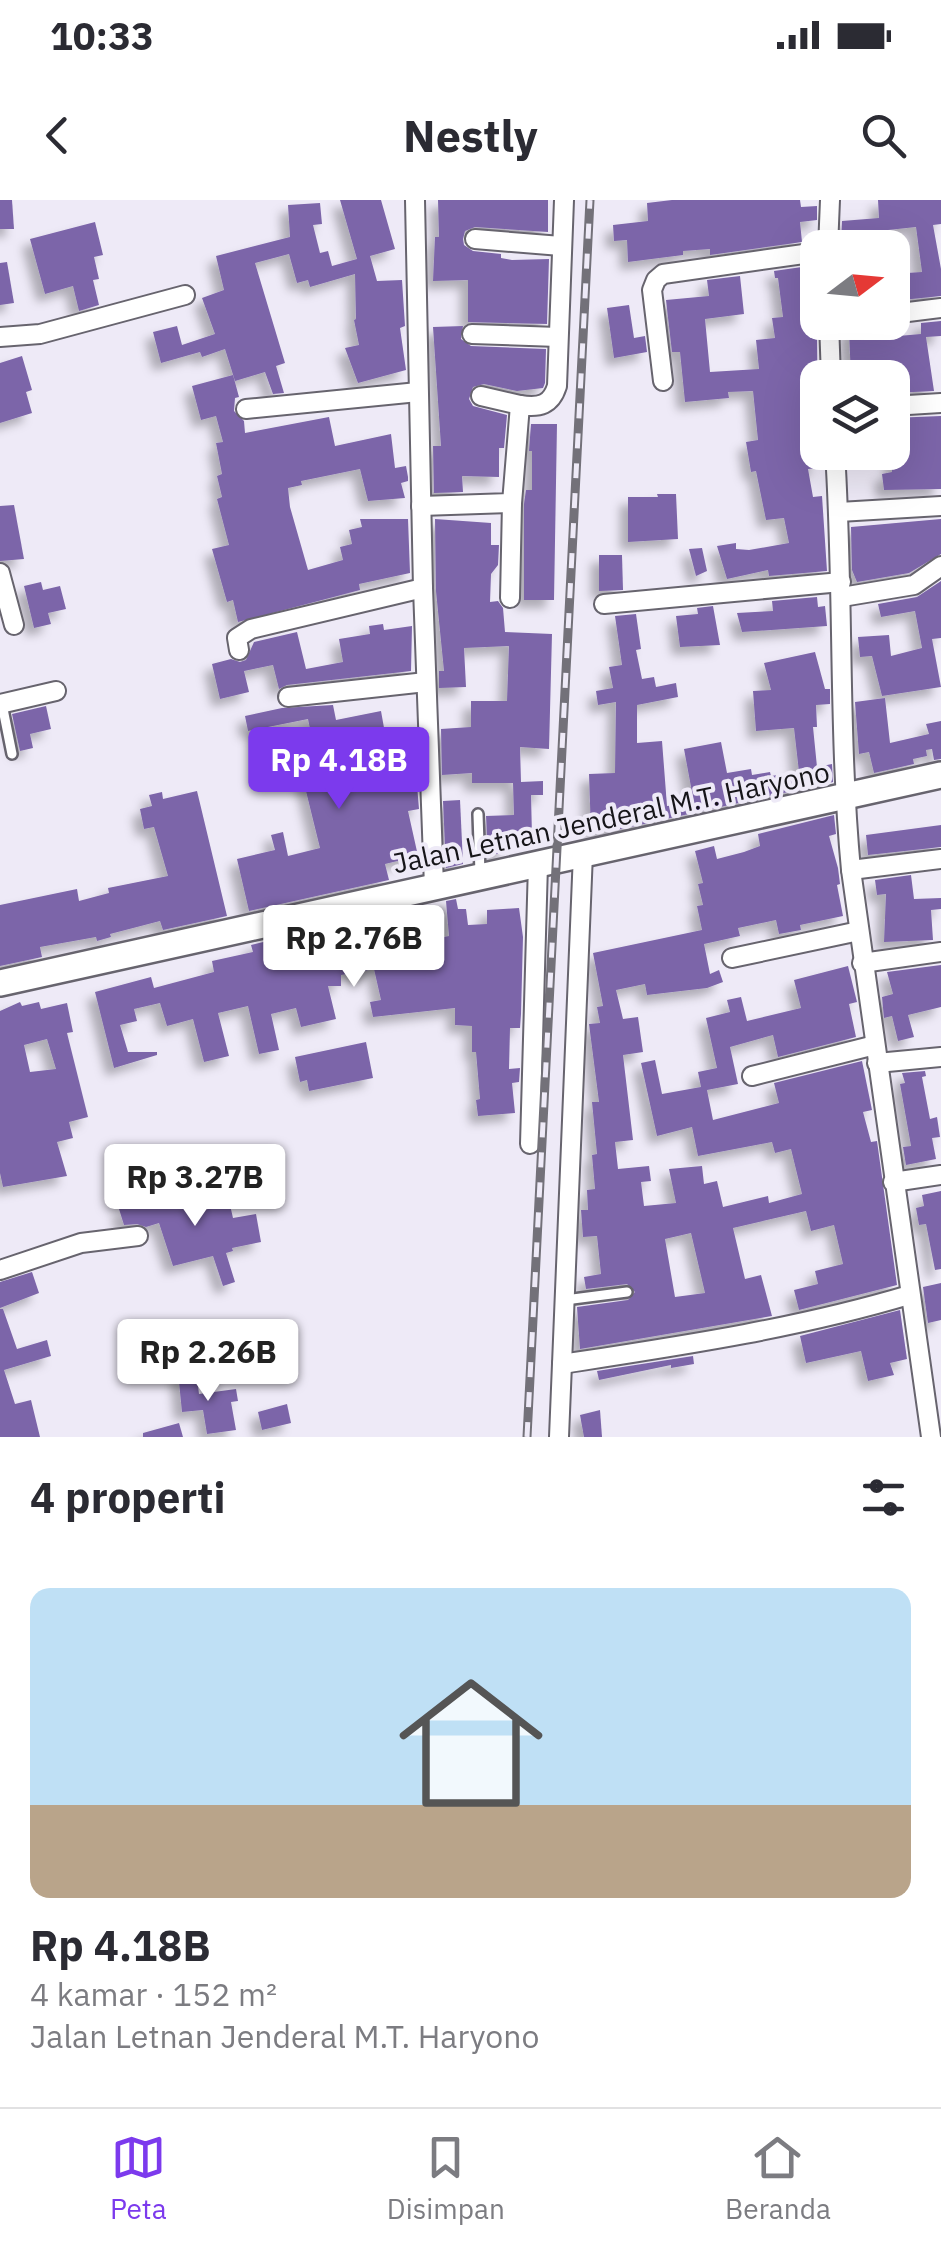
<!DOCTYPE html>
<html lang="id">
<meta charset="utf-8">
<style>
:root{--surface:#fff;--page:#f7f7f7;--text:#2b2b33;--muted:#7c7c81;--line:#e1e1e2;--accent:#7c3aed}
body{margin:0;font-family:"IBM Plex Sans",sans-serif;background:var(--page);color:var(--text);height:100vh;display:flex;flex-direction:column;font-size:38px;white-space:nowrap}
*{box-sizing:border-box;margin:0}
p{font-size:32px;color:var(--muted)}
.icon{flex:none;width:55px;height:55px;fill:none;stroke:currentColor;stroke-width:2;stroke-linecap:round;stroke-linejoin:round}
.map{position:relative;height:1237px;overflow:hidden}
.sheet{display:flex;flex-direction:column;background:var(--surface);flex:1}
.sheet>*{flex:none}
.needle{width:65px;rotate:74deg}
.buttons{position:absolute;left:800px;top:30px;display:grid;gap:20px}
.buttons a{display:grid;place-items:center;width:110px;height:110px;border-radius:20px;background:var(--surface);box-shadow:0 10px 40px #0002;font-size:50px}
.price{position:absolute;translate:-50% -85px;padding:0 22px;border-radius:10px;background:#fff;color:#222;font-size:32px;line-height:65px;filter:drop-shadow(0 2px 5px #0008)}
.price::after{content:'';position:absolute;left:50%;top:60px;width:30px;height:22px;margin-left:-15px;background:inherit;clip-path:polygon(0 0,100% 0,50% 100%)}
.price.selected{background:var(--accent);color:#fff}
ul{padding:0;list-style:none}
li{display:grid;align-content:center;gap:20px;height:530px;padding:0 30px}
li+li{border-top:2px solid var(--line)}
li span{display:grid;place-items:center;height:310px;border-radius:20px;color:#555}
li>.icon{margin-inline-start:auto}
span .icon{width:180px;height:180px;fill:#fffc;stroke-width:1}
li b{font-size:42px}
h2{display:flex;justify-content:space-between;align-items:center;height:120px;padding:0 30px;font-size:42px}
.status{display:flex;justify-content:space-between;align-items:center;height:70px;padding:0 50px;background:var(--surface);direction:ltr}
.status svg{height:28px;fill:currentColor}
header{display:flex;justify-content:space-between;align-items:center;height:130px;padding:0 30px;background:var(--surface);font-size:45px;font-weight:700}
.tabs{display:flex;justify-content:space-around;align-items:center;height:140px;border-top:2px solid var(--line);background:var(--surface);font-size:28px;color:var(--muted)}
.tabs a{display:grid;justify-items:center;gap:5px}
.tabs .selected{color:var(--accent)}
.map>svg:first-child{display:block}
.building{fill:#7c65a9;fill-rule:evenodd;filter:url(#shadow)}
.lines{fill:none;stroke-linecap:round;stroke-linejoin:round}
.service-casing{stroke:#67646e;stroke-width:14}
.minor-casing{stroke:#67646e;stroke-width:22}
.secondary-casing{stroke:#67646e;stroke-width:30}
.service{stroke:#fff;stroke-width:9}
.minor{stroke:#fff;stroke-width:18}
.secondary{stroke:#fff;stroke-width:25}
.rail-casing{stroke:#737179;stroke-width:9}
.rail{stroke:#eeeaf7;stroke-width:5;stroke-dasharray:15;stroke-linecap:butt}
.labels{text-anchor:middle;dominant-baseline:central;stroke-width:8;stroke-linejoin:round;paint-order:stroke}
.street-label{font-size:28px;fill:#161519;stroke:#eeeaf7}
</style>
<div class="status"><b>10:33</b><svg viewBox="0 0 49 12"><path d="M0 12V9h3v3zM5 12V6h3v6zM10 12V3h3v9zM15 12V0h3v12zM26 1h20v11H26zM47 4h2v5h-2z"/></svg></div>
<header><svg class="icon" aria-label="back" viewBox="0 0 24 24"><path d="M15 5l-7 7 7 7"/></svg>Nestly<svg class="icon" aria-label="search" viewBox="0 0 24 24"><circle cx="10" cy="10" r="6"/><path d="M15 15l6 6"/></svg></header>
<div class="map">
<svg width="941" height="1237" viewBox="0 0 941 1237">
<defs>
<filter id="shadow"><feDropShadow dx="-8" dy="8" stdDeviation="5" flood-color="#0004"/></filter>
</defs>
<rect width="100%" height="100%" fill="#eeeaf7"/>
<g class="building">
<polygon points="0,0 12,0 14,29 0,29"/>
<polygon points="340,0 381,0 395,49 370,56 377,81 402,80 405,126 400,128 406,170 358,183 345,148 359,145 354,120 356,119 355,74 310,87 308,80 297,83 289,54 255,63 285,163 276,166 284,193 273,194 265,172 235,181 225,149 202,157 200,152 161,163 153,132 177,126 182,145 215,134 202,98 224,90 216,56 290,37 288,5 320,3 322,24 313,25 320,53 328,51 332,66 357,59"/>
<polygon points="438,0 548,0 548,32 475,27 465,31 463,39 464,45 473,51 501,54 501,58 512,60 549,59 547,124 468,122 468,80 433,81 435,37 439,37"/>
<polygon points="672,0 800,0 801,7 817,6 817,20 800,22 802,42 710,55 710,49 683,51 683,55 628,62 627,40 614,41 613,25 648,21 647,3"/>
<polygon points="878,0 941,0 941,24 933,25 941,69 941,96 892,101 892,74 922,72 916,27 888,30 888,48 841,48 842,21 879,18"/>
<polygon points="95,22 103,55 94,57 99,79 93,80 99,105 79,111 73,86 45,94 30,39"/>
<polygon points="7,62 14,103 0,105 0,63"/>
<polygon points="809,66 815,109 806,110 810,138 817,137 818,234 814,234 818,268 808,269 813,297 822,296 827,371 769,376 768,370 727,379 717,346 736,343 736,349 749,350 789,343 784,318 766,320 756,271 751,272 746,242 758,240 753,191 728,192 729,198 685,202 680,152 672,152 666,100 709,96 707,80 740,76 744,114 705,119 710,172 759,169 756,140 775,138 772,118 783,117 778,78 775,78 774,71"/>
<polygon points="629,105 634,138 645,136 647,152 614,158 607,108"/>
<polygon points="941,121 941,136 926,137 934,191 892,193 892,178 851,178 849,130 854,130 854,122 883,122 887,137 921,134 921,123"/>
<polygon points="463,126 461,139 471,146 546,149 545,183 543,188 517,191 484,184 473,187 469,199 473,206 507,215 504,248 499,248 499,277 462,276 463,292 434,293 433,246 441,246 433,127"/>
<polygon points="22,156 32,190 26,192 32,213 0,223 0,163"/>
<polygon points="233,175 239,197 235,198 234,211 244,221 245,233 329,217 335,246 391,234 395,268 406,266 408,277 408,281 401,283 405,298 368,301 360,269 301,281 302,285 288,288 290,307 308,370 343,360 340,347 352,344 349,330 362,327 360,319 408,319 410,373 359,384 360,390 238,422 233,400 227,402 212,349 229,345 217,299 222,297 217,276 222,274 216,243 223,242 216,216 201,220 192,186"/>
<polygon points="941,216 941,289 884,290 882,274 892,272 892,218"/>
<polygon points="531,224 557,224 554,400 524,400 524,304 526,290 532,290 532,251 529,251"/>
<polygon points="657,294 676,294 678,339 628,342 628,297 658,297"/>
<polygon points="14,305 24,359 0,361 0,306"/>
<polygon points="435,319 491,323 491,345 499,345 498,365 491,374 490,402 498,401 503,408 505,432 552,434 549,549 520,547 521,582 543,581 543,595 531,595 532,636 506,636 506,654 488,654 486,616 514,615 513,583 472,583 472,573 442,575 441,529 471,527 471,501 507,501 509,446 464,448 466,487 439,488 439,471 444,471 436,391"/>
<polygon points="941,319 941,354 909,373 857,382 852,370 851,327"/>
<polygon points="702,348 707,371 696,376 689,349"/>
<polygon points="599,355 622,355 623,390 599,391"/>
<polygon points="941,381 941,438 932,439 941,487 882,496 872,456 860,457 858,437 889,435 891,456 922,448 915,411 881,417 878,404 917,397"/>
<polygon points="41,382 43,390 60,386 66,409 48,413 51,424 34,428 24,386"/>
<polygon points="817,397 818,407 825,406 827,426 742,432 737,413 773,411 772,401"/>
<polygon points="713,406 720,445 680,447 676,416 698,414 697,408"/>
<polygon points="636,414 641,449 636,450 642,479 654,477 656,487 676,483 678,497 637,505 637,543 662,541 667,606 694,603 684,549 721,542 727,573 751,569 752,575 770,572 771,576 799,572 794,528 756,531 753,491 771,490 764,463 815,452 825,489 830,489 830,504 816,505 817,527 813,527 817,567 832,564 833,582 621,629 591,632 589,574 615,573 616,502 598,505 596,491 613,488 609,467 622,465 615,416"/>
<polygon points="383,424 384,430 412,426 411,471 287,485 279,489 273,465 244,471 249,492 220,499 212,464 231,459 240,462 246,460 254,442 297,432 306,469 343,462 339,439 370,434 369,426"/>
<polygon points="885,498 890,543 929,534 926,524 941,521 941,559 934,560 932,549 926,550 927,556 913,559 914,564 874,573 869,552 859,554 855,502"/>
<polygon points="333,505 336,520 381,511 391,567 415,561 419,609 408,611 418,656 385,664 389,680 249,711 237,659 275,650 271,635 283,632 288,656 320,648 303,579 319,574 308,519 248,531 245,516 282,508"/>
<polygon points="46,506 51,529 30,534 33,548 20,551 12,514"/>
<polygon points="197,591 227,716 163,730 160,721 110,734 111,737 97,741 96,737 40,747 42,757 0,766 0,705 77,689 79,701 109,693 108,688 168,676 154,627 144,629 140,609 152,606 149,595 162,592 163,599"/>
<polygon points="460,600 463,664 446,668 443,601"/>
<path d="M834 615 836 634 829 636 838 668 840 684 837 685 843 716 800 725 801 730 779 734 776 720 738 728 740 736 704 744 710 774 719 770 723 782 707 788 647 795 645 784 616 790 623 819 638 817 643 852 623 855 633 940 615 942 618 969 649 966 651 981 641 982 644 1006 676 1003 669 969 702 966 704 984 717 981 723 1007 768 996 769 1003 802 994 791 949 775 953 772 942 698 956 692 927 657 936 641 863 655 860 662 894 701 887 698 872 717 868 706 818 730 812 727 800 741 797 747 821 801 808 794 780 848 766 857 802 849 804 856 837 778 857 773 835 730 847 738 884 707 890 713 920 779 903 774 883 862 861 872 910 863 912 871 942 877 941 897 1085 799 1110 794 1090 818 1084 815 1071 843 1064 834 1025 811 1031 806 1011 733 1028 745 1079 761 1075 772 1116 580 1149 577 1107 628 1100 635 1092 627 1084 586 1089 584 1077 601 1074 597 1036 583 1037 581 1010H588L587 990 595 989 592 955 597 954 592 902H599L589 824 600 823 597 807 603 806 593 753 702 730 697 706 703 705 698 684 703 683 695 651 714 646 717 659 744 652 760 646 758 634ZM691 1033 705 1093 675 1097 665 1039Z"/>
<polygon points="941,625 941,647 868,655 866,635"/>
<polygon points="911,675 914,699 941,698 941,709 931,710 933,740 884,742 886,694 877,695 875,680"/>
<polygon points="456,699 458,709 466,709 468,725 487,724 487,710 519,708 523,737 521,814 520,828 510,828 509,869 520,868 519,882 512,883 515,913 478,916 476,900 480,899 476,852 472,852 472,826 455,825 455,808 373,817 370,802 381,800 374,769 341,775 341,786 328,786 336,819 301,827 296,808 271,814 279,850 259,854 248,806 218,813 229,856 204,862 193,819 167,826 160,803 134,809 137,821 120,825 128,852 157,852 157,855 114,868 95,792 151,777 154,788 214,772 212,761 253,752 251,745 304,732 309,744 346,736 348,743 372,739 371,731 435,723 439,738 449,736 446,701"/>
<polygon points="941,765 941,807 908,815 914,837 898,841 892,816 884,818 882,797 893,794 887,772"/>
<path d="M20 802 22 806 39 802 41 809 67 803 73 832 67 833 88 917 69 922 73 938 57 942 67 976 3 987 0 973V811ZM47 839 56 869 30 872 24 845Z"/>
<polygon points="366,842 373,878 309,891 307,880 300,882 295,857"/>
<polygon points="925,871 926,876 922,877 930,919 937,917 940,937 932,938 936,959 906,965 903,947 911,946 900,884 905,883 902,873"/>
<polygon points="184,987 192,1012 230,1005 233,1018 256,1014 261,1042 232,1048 233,1051 226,1053 235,1082 223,1086 213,1056 173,1066 159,1023 146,1027 137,1024 124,1025 119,1009"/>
<polygon points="941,991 941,1069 935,1070 926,1024 919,1025 916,1008 924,1006 922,995"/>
<polygon points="32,1072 39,1093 0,1108 0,1082"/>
<polygon points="941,1083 941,1120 928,1123 923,1087"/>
<polygon points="0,1109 3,1109 17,1149 47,1140 51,1156 4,1170 15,1204 31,1200 40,1237 0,1237"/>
<polygon points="900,1110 907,1159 890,1163 894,1175 868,1181 861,1151 806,1163 800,1136"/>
<polygon points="693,1156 694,1164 671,1168 671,1165 599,1180 597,1171"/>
<polygon points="196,1170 199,1194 236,1189 238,1201 231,1202 236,1230 207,1234 203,1210 182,1212 178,1172"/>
<polygon points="287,1204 291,1223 262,1230 258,1212"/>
<polygon points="600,1210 602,1237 584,1237 580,1215"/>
<polygon points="179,1223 183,1237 143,1237 143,1233"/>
</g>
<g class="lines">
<g class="service-casing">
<g id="service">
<polyline points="2,504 12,554"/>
<polyline points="478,614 480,673"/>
<polyline points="565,1100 627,1092"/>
</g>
</g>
<g class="minor-casing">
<g id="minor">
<polyline points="415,0 423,388 434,686"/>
<polyline points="475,39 561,46"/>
<polyline points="828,48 830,0"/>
<polyline points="892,114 941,108"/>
<polyline points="829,122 831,178"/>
<polyline points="472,134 558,137"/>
<polyline points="0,137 40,134 185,95"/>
<polyline points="663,181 652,90 656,80 663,74 818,52"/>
<polyline points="481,196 520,205"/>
<polyline points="892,206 941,203"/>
<polyline points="246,209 418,192"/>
<path d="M835 252C844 392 838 532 851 670L931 1237"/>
<path d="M421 306 512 303 520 205C540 208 551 205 557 186L564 0"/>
<polyline points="839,312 941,306"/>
<polyline points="0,373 14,425"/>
<polyline points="842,397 914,385 941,366"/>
<polyline points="510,398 512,303"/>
<polyline points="604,404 841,382"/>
<polyline points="239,450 237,438 251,429 423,388"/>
<polyline points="288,497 426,482"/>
<polyline points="0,504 56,491"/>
<polyline points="851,670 941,659"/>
<polyline points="732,758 859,731"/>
<polyline points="862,763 941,752"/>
<polyline points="877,863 941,857"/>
<polyline points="752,876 875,845"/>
<polyline points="530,944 538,664"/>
<polyline points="893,982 941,975"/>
<polyline points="0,1070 81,1043 138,1036"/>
<path d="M562 1164C679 1146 795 1129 909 1095"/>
<polyline points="559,1237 583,653"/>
</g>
</g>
<g class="secondary-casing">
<polyline id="secondary" points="0,783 941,575"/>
</g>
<use href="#service" class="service"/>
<use href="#minor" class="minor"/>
<use href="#secondary" class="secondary"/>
<g class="rail-casing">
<polyline id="rail" points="527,1237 590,0"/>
</g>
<use href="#rail" class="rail"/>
</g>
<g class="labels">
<g class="street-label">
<text transform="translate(611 617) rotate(-12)">Jalan Letnan Jenderal M.T. Haryono</text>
</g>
</g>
</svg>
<div class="buttons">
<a><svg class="needle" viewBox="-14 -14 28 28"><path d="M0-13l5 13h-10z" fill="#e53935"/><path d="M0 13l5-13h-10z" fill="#7c7c81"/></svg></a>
<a><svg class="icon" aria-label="layers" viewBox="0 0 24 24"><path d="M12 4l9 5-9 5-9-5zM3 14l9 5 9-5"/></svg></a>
</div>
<b class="price selected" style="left:339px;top:612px">Rp 4.18B</b>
<b class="price" style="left:354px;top:790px">Rp 2.76B</b>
<b class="price" style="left:195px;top:1029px">Rp 3.27B</b>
<b class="price" style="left:208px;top:1204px">Rp 2.26B</b>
</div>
<section class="sheet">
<h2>4 properti<svg class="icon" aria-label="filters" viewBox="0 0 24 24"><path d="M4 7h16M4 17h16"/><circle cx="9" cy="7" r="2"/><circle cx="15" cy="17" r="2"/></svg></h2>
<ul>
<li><span style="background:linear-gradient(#bfe0f5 70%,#b9a48a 0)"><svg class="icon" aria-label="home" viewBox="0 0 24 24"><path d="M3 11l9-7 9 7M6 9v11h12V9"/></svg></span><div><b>Rp 4.18B</b><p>4 kamar · 152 m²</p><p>Jalan Letnan Jenderal M.T. Haryono</p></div></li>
</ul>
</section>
<nav class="tabs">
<a class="selected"><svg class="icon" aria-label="map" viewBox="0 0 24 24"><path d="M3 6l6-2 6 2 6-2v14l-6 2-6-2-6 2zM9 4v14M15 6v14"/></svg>Peta</a>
<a><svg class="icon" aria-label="saved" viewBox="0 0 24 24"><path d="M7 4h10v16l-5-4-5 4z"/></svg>Disimpan</a>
<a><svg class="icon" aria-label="home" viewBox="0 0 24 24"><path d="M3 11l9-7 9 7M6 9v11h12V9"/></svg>Beranda</a>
</nav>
